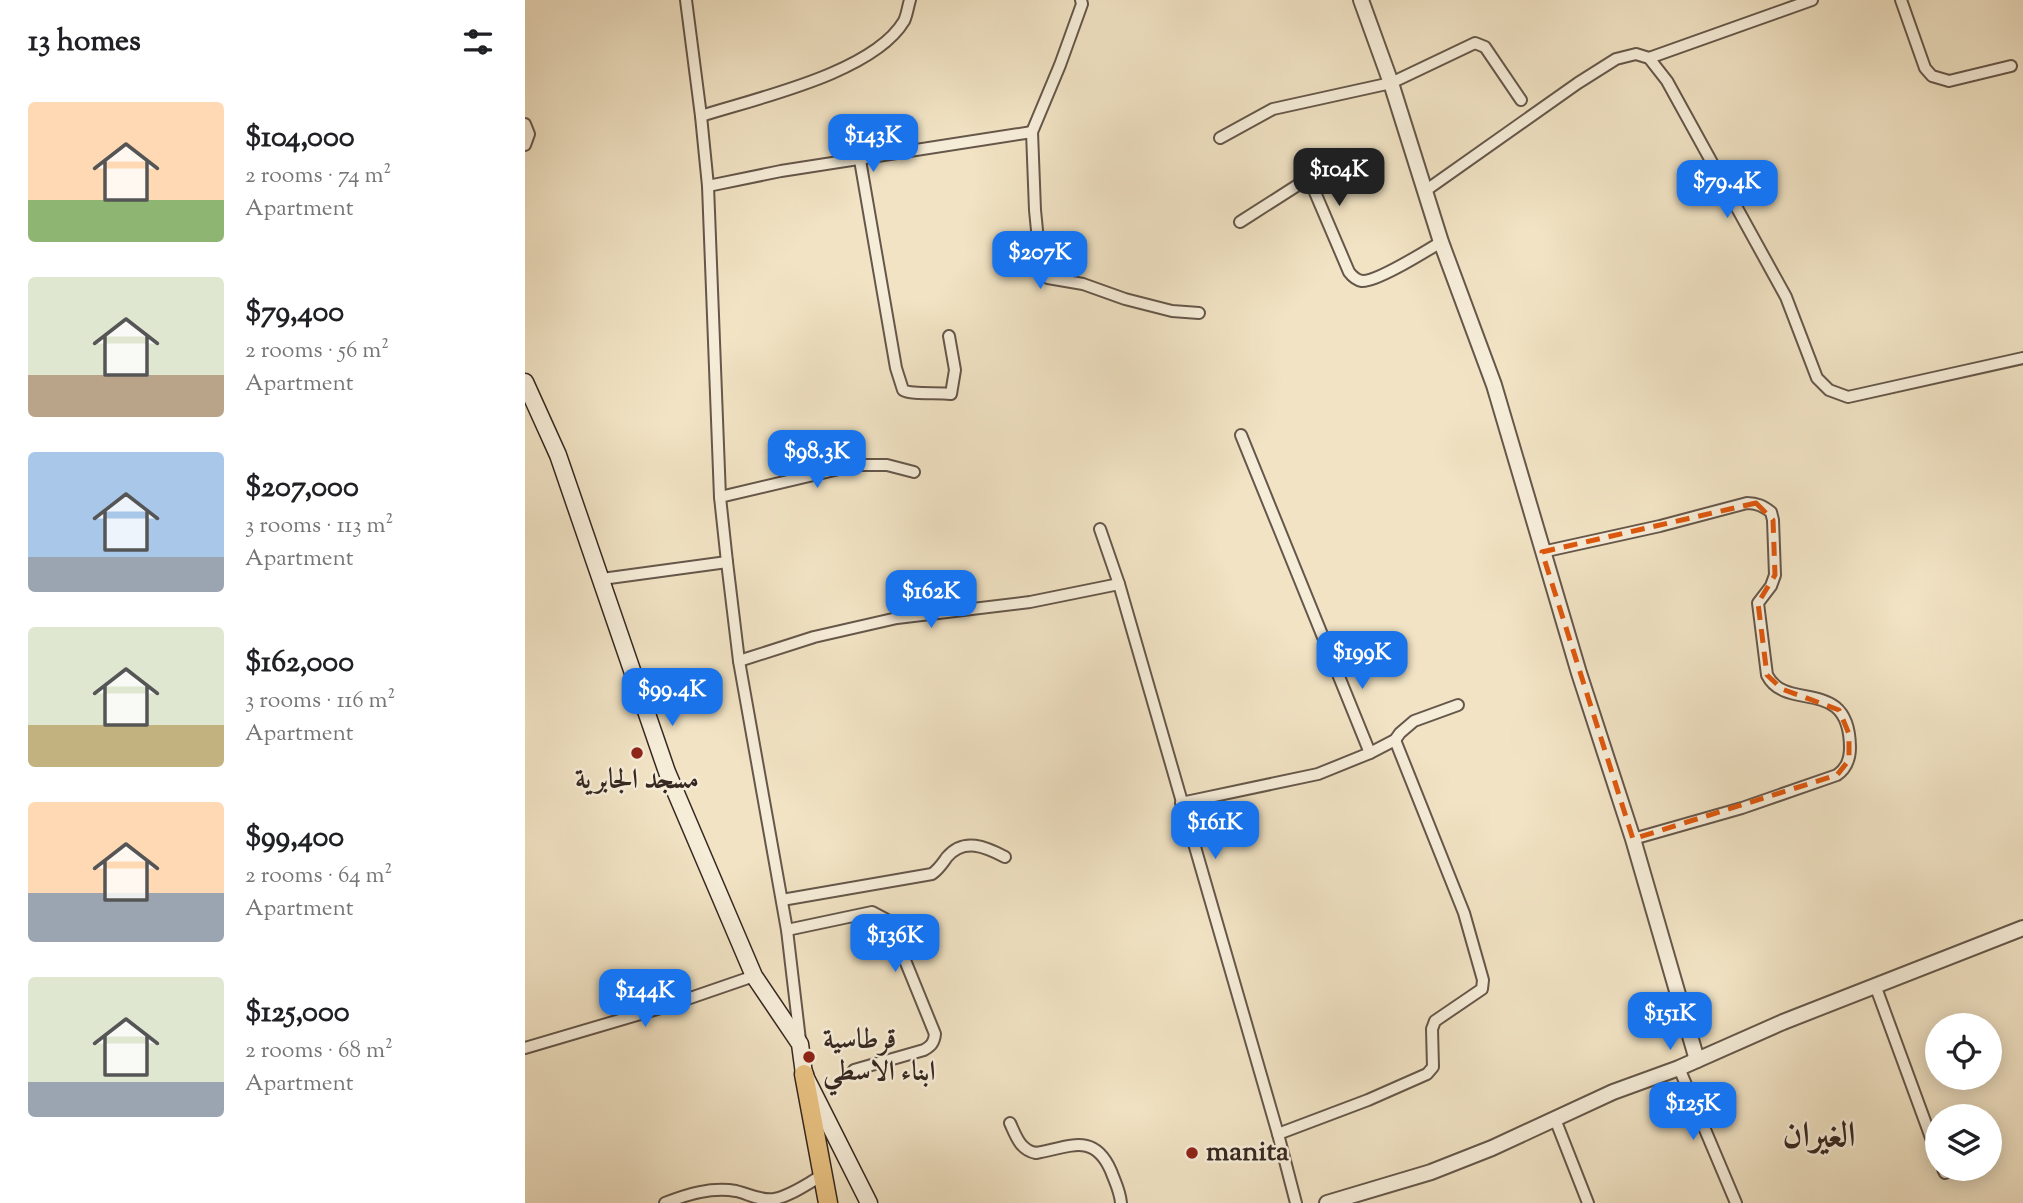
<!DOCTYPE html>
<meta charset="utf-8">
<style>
:root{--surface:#fff;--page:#f6f6f6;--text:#202124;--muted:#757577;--accent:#1a73e8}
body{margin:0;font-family:"Sorts Mill Goudy",Amiri,serif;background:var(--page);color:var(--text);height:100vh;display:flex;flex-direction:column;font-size:26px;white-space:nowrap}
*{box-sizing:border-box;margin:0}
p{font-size:23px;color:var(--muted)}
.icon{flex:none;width:38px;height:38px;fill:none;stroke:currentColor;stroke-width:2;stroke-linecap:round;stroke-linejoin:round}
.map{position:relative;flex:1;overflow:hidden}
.sheet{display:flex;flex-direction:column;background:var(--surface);width:525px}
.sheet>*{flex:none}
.buttons{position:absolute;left:1400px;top:1013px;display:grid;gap:14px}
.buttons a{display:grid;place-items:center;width:77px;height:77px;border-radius:50%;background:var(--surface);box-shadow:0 4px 18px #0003;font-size:35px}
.price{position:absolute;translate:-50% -60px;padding:0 16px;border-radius:14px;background:var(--accent);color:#fff;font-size:23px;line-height:46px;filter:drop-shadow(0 2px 4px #0008)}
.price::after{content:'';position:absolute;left:50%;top:42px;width:21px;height:16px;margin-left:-10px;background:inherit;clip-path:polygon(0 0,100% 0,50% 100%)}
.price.selected{background:#222;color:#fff}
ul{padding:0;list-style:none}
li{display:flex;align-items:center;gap:21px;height:175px;padding:0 28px}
li span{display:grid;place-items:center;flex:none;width:196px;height:140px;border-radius:7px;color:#555}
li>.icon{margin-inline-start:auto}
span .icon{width:84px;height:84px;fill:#fffc;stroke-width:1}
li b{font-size:30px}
h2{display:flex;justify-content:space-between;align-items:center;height:84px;padding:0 28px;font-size:30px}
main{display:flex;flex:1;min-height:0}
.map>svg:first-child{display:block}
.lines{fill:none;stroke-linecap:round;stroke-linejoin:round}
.minor-casing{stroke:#65574a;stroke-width:14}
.tertiary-casing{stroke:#65574a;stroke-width:18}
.secondary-casing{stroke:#362821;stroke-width:19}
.primary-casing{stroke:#362821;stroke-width:21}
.minor{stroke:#f6edd9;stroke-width:10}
.tertiary{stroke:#f6edd9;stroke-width:14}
.secondary{stroke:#f6edd9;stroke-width:16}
.primary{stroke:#e8c282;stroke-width:18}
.marked{fill:none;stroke:#df570d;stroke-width:5;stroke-dasharray:14 9;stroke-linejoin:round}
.poi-dot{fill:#8f2418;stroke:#f6edd9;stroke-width:2.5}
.labels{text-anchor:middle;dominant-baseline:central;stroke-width:5;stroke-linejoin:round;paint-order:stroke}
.poi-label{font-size:28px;font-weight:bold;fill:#362821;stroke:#f6edd9;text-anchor:start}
.district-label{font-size:35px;font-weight:bold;fill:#362821;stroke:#f6edd9}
</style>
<main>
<section class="sheet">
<h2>13 homes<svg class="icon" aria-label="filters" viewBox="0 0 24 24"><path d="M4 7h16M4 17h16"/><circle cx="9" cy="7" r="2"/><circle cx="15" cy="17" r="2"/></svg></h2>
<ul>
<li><span style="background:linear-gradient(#ffd9b3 70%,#8fb573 0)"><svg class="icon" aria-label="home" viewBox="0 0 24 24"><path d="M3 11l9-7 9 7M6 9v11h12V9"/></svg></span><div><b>$104,000</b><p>2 rooms · 74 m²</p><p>Apartment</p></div></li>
<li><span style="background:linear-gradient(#dfe7d0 70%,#b9a48a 0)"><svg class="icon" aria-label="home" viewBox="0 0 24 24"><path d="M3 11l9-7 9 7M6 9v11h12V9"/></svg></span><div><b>$79,400</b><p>2 rooms · 56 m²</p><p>Apartment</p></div></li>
<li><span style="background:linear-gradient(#a9c7e8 75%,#9aa5b1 0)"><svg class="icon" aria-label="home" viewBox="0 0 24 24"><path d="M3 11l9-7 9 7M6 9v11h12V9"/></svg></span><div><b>$207,000</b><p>3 rooms · 113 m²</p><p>Apartment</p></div></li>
<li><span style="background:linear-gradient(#dfe7d0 70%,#c2b280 0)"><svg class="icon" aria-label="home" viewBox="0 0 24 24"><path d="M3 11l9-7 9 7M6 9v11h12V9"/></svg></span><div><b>$162,000</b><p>3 rooms · 116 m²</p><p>Apartment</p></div></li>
<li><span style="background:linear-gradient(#ffd9b3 65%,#9aa5b1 0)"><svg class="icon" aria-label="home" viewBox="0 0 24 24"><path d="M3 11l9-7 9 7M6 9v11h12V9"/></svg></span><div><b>$99,400</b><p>2 rooms · 64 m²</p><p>Apartment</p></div></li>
<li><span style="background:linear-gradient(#dfe7d0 75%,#9aa5b1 0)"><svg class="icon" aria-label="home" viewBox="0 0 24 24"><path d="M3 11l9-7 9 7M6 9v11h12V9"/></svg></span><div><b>$125,000</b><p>2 rooms · 68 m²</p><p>Apartment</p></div></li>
</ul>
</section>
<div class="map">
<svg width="1498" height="1203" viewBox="0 0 1498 1203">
<rect width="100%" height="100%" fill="#f1e3c4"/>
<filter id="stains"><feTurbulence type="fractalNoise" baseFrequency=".00286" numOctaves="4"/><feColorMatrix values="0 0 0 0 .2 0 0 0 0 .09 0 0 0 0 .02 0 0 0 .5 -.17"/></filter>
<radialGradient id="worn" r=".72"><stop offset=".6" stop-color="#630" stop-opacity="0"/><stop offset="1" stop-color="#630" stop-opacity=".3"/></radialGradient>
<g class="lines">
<g class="minor-casing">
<g id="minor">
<polyline points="161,0 176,116 183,186 195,497 202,562 214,661 262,930 275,1040"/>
<polyline points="556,0 557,4 535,65 507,132 510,210 516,271 523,278 558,284 600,299 647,311 674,313"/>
<polyline points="1376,0 1400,68 1407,76 1424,81 1486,66"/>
<polyline points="1124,58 1287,0"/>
<path d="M176 116C232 98 348 73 379 21 382 15 383 6 385 0"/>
<polyline points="0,124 4,134 0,145"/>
<polyline points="695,138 748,109 866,83 950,43 960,47 996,100"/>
<path d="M335 160 371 368 378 390C386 395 414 392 426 394L430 370 424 336"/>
<polyline points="183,186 256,171 507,132"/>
<polyline points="900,191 1053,83 1091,59 1111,54 1124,58 1142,81 1261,297 1292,378 1304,390 1323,397 1498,358"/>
<path d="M715 222 776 183 784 184 789 190 824 272C827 276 831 280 837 281 852 282 901 251 916 242"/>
<polyline points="195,497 331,465 362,465 389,472"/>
<polyline points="575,529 594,584 753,1134 771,1203"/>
<path d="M1017 552 1135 526 1222 503C1232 503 1238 506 1246 512L1248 520 1250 575 1246 586 1233 603 1242 675C1261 713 1324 675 1325 747 1325 759 1322 768 1312 775L1217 808 1108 839"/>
<polyline points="77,579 202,562"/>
<polyline points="214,661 289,637 372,618 505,602 594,584"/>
<polyline points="845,753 870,740 875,733 889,721 933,705"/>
<polyline points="656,803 793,774 845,753 716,435"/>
<path d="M257 900 407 874C414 869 417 864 422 857 439 837 461 847 480 857"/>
<path d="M262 930 347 912 364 921 410 1034C409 1043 406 1046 399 1050L329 1070"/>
<polyline points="1350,985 1412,1154"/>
<polyline points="0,1048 139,1007 229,976"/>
<polyline points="1154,1068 1211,1203"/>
<polyline points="1030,1119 1063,1203"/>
<path d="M485 1123C491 1136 495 1150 511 1153 545 1147 569 1132 586 1171 590 1182 595 1191 596 1203"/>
<polyline points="753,1134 843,1100 902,1074 908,1067 907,1029 910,1021 957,989 958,980 939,913 870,740"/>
<polyline points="1418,1169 1420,1173"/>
<path d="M140 1203C163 1194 186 1187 211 1191 224 1194 235 1201 249 1199 266 1196 283 1183 298 1175"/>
</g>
</g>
<g class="tertiary-casing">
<g id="tertiary">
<polyline points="836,0 866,83 916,242 969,385 1054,673 1108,839 1172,1060"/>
<polyline points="802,1203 906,1172 967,1148 1088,1092 1154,1068 1258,1022 1498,928"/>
</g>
</g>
<g class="secondary-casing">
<polyline id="secondary" points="0,382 33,455 142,772 229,976 275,1044 279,1074 344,1203"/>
</g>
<g class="primary-casing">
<polyline id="primary" points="279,1074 303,1203"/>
</g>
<use href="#minor" class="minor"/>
<use href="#tertiary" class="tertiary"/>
<use href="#secondary" class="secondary"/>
<use href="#primary" class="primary"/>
</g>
<path class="marked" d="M1231 503 1248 520 1250 575 1233 603 1242 675 1257 689 1314 710 1324 734V760L1312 775 1108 839 1017 552Z"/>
<g class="poi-dot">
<circle cx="112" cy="753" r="7"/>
<circle cx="284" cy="1057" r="7"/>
<circle cx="667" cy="1153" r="7"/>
</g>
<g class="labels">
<g class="poi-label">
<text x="112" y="781" text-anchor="middle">مسجد الجابرية</text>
<text x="298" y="1041">قرطاسية<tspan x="298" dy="32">ابناء الاسطي</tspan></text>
<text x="681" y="1153">manita</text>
</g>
<g class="district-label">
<text x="1294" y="1137">الغيران</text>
</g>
</g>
<rect width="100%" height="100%" filter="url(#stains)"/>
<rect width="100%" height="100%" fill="url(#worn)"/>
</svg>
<div class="buttons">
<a><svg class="icon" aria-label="locate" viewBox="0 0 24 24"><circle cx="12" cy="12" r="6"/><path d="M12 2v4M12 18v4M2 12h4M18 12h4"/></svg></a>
<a><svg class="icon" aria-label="layers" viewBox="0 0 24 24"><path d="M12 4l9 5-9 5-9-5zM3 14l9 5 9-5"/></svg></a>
</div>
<b class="price" style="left:348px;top:174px">$143K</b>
<b class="price selected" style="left:814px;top:208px">$104K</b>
<b class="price" style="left:1202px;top:220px">$79.4K</b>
<b class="price" style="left:515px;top:291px">$207K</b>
<b class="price" style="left:292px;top:490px">$98.3K</b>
<b class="price" style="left:406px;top:630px">$162K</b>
<b class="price" style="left:837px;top:691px">$199K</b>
<b class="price" style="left:147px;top:728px">$99.4K</b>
<b class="price" style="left:690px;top:861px">$161K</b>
<b class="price" style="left:370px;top:974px">$136K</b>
<b class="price" style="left:120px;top:1029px">$144K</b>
<b class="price" style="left:1145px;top:1052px">$151K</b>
<b class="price" style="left:1168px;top:1142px">$125K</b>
</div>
</main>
